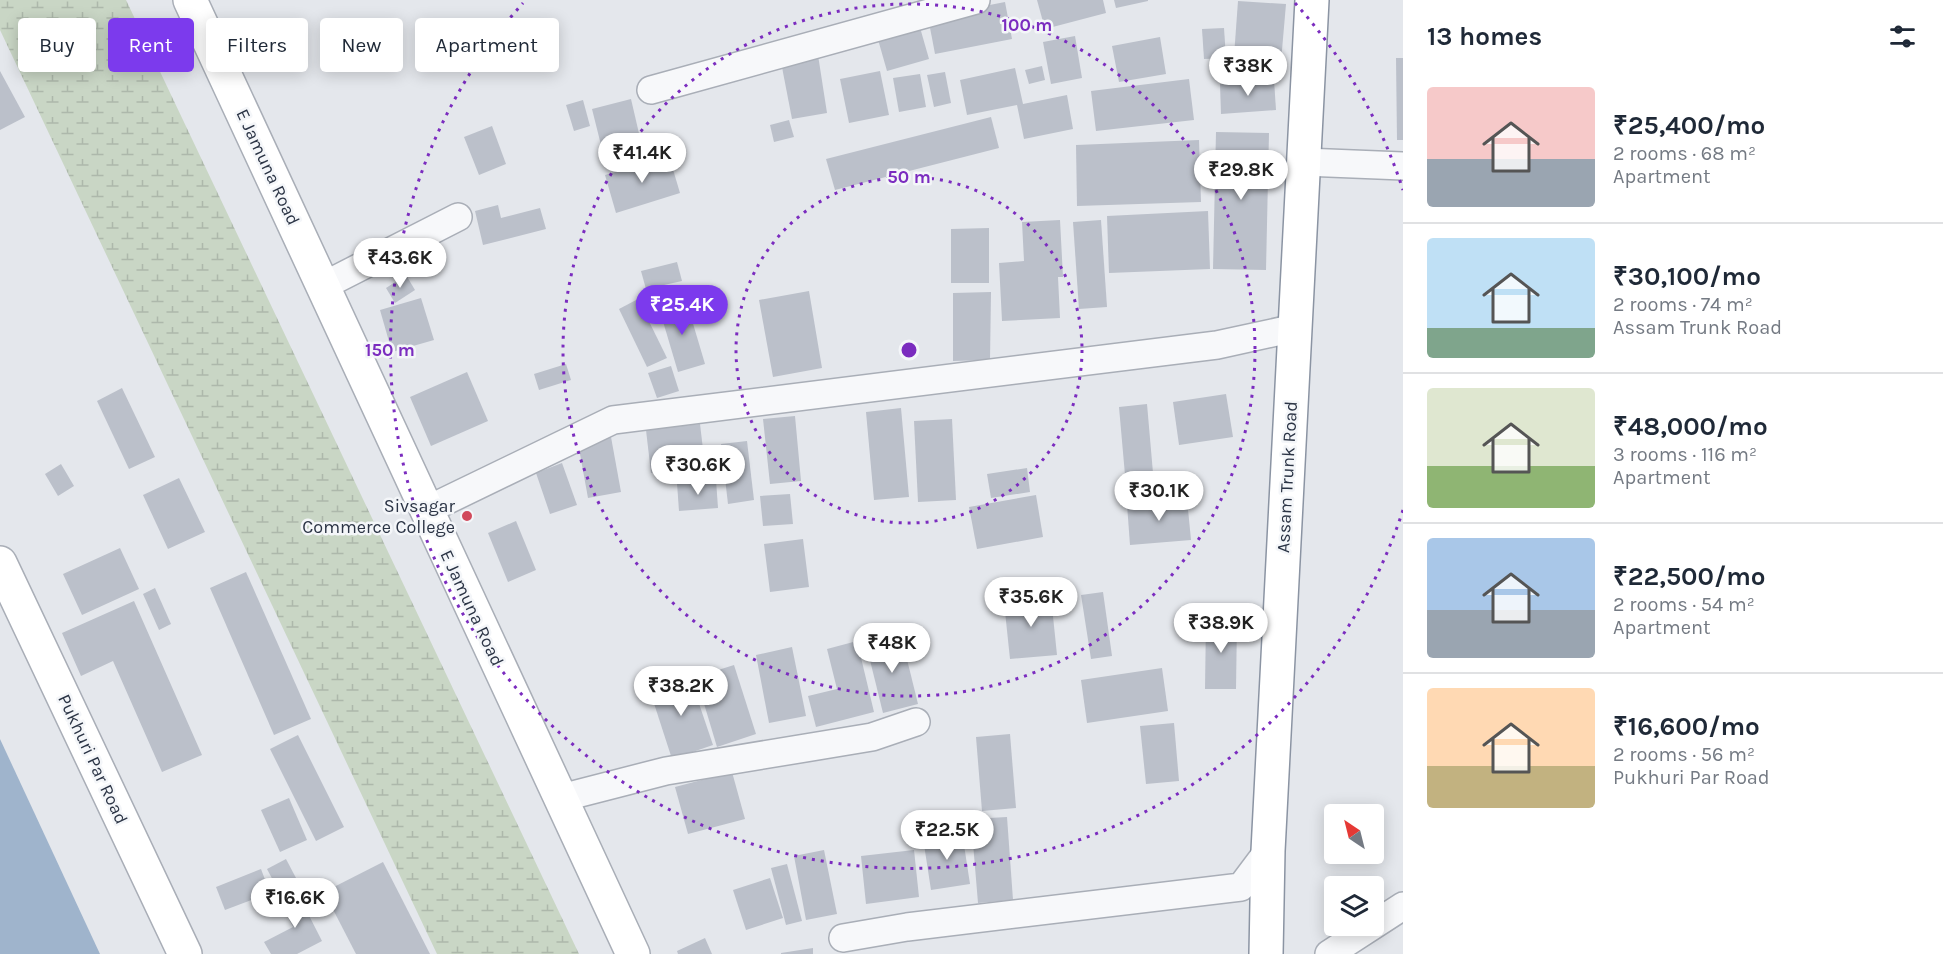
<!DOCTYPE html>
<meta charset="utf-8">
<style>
:root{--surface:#fff;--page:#f2f2f3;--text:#1f2937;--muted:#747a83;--line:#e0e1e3;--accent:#7c3aed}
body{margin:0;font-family:Karla,sans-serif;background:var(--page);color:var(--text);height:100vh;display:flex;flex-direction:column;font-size:22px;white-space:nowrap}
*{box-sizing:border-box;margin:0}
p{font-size:20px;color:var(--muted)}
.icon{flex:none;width:33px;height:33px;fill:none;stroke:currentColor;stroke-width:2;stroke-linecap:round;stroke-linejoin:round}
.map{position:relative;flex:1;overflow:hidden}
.drawer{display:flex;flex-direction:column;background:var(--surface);width:540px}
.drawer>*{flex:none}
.banner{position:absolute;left:18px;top:18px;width:570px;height:54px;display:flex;gap:12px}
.needle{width:39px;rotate:325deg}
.controls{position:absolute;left:1324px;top:804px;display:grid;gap:12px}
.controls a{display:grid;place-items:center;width:60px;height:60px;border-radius:6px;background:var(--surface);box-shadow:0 3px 15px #0003;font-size:30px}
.price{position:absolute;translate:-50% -51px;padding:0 14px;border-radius:21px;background:#fff;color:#222;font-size:20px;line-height:39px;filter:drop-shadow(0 2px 3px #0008)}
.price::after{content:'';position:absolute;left:50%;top:36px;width:18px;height:14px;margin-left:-9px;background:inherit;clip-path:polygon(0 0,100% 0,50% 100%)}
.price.current{background:var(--accent);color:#fff}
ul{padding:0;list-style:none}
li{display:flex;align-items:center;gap:18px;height:150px;padding:0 24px}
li+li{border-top:2px solid var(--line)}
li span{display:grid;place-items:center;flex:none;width:168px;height:120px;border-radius:6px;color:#555}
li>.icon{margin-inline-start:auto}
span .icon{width:72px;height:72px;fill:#fffc;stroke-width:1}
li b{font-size:26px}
h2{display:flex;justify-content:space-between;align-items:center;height:72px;padding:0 24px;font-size:26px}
.chip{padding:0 21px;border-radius:6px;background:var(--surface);box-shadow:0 3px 15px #0003;font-size:21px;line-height:54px}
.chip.current{background:var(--accent);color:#fff}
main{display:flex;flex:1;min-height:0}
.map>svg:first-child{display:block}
.wetland{fill:url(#wetland-marsh)}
.water{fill:#9fb4cc}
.building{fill:#bbc0ca}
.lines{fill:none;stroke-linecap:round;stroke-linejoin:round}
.street-casing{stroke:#a9aeb7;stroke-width:30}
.secondary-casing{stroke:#a9aeb7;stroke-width:36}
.highway-casing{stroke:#8b94a3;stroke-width:36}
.street{stroke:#f7f8fa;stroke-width:27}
.secondary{stroke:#fff;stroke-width:33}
.highway{stroke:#fff;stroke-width:33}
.ring{fill:none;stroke:#7b2cbf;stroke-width:3;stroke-dasharray:3 6}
.poi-dot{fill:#d1495b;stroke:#f4f6f9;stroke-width:2}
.labels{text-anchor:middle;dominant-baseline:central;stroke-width:5;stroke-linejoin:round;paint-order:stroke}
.street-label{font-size:18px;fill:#2b3445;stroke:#f4f6f9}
.poi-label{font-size:18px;fill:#2b3445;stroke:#f4f6f9;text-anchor:end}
.centre{fill:#7b2cbf;stroke:#f4f6f9;stroke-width:3}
.ring-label{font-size:18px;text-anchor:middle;font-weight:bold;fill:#7b2cbf;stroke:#f4f6f9;stroke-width:5;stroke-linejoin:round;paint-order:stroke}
</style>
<main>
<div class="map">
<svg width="1403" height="954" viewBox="0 0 1403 954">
<defs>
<pattern id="wetland-marsh" width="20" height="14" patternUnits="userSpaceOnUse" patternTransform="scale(1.5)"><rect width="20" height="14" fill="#c9d6c5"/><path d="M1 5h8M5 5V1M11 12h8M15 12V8" fill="none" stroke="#adb8ab"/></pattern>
</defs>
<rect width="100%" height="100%" fill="#e4e7ec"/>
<polygon class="wetland" points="0,0 126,0 579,954 437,954 0,30"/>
<polygon class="water" points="0,739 100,954 0,954"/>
<g class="building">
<polygon points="1037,0 1103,0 1106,13 1045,29"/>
<polygon points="1114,0 1148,0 1148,1 1116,8"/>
<polygon points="1238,1 1286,4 1280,73 1233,70"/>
<polygon points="1005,2 1012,39 935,54 928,17"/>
<polygon points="919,24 929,59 887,71 877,36"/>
<polygon points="1224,28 1226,58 1204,59 1202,29"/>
<polygon points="1075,36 1082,78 1051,84 1043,42"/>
<polygon points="1160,37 1166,74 1119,82 1112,46"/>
<polygon points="818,55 827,113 792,119 781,62"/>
<polygon points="1396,58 1403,58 1403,140 1397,140"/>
<polygon points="1042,66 1045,80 1029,84 1025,70"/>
<polygon points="1015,68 1023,104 1067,95 1073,129 1024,139 1017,105 967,115 960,80"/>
<polygon points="0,71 25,117 0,130"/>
<polygon points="880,71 889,115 849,123 840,79"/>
<polygon points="945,72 951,103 934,107 927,75"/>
<polygon points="920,74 926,107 899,112 893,78"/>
<polygon points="1189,79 1194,120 1096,131 1091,91"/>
<polygon points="1274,80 1276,110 1221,114 1220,84"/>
<polygon points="631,99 644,155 606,165 592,109"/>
<polygon points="583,100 590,126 574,131 566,105"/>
<polygon points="991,117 999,148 835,190 826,159"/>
<polygon points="789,120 794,137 774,142 770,125"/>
<polygon points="492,126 506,164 479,175 464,137"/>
<polygon points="1216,132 1269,133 1266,270 1213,269"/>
<polygon points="1199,140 1201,202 1077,206 1076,145"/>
<polygon points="669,156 680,193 616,213 605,175"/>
<polygon points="498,205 501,218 540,208 546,229 483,245 475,211"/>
<polygon points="1208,211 1210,269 1109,273 1107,216"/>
<polygon points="1060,220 1063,277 1058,277 1060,318 1002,321 999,263 1024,261 1022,222"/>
<polygon points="1101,220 1107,307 1079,309 1073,222"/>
<polygon points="989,228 989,283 951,283 951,229"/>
<polygon points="677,262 682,281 646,289 641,271"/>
<polygon points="406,275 415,290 395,303 386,288"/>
<polygon points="809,291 822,368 773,377 759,300"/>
<polygon points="991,292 990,360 953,361 953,293"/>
<polygon points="421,298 434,340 392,352 380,310"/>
<polygon points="638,299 667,358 647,367 619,309"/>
<polygon points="686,300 705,364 678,372 659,308"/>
<polygon points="566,364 571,380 539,390 534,374"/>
<polygon points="671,366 679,391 657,398 648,373"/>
<polygon points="467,372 488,421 431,446 410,397"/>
<polygon points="122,388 155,457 129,469 97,401"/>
<polygon points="1226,394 1233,437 1179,445 1173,402"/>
<polygon points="1147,404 1153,473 1125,475 1119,407"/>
<polygon points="901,408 909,497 874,500 866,412"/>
<polygon points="795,416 801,481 770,484 763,419"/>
<polygon points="952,419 956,500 918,502 914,421"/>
<polygon points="700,424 705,466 651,473 646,430"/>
<polygon points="611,437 621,492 588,498 578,443"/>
<polygon points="747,441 754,500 728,504 721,444"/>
<polygon points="562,463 577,505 550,514 536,473"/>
<polygon points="61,464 74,486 58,496 45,474"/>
<polygon points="1027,468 1030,492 991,498 987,474"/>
<polygon points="179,478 205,532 168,549 143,495"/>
<polygon points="716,480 718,508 679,511 677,483"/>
<polygon points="790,494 793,524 763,526 760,496"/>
<polygon points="1036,495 1043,537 977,549 969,507"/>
<polygon points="1187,499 1191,540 1130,545 1127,504"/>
<polygon points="516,521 536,570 508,582 488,533"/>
<polygon points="803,539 809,587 770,592 764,544"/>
<polygon points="120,548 139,589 82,615 63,574"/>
<polygon points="246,572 311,719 274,735 210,588"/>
<polygon points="155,588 171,624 159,630 143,594"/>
<polygon points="1103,592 1112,656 1091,659 1081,595"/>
<polygon points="1051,597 1057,655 1010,659 1004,602"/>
<polygon points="134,601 202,755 162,772 113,661 81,676 62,633"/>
<polygon points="1206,620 1237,620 1236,689 1205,689"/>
<polygon points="901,635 918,704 883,713 866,644"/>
<polygon points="857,641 874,712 816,727 808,696 837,689 827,649"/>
<polygon points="792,647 806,716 769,723 756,655"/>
<polygon points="734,665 756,734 717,747 696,677"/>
<polygon points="1162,668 1168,711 1087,723 1081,680"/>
<polygon points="689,674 713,745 672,759 649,688"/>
<polygon points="1174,723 1179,781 1146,784 1140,726"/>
<polygon points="1010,734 1016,808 982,811 976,737"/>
<polygon points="298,735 344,827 316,841 270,749"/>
<polygon points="732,772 745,819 688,834 675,787"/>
<polygon points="289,798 307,840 280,852 261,810"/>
<polygon points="1007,817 1013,900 978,903 971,819"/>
<polygon points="962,832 970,884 931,890 923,838"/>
<polygon points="824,850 837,914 806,920 794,856"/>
<polygon points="914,850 919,897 866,904 861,856"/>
<polygon points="286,859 296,878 277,888 267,869"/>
<polygon points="383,862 430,954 356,954 324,892"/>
<polygon points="787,864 802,921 786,925 771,868"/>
<polygon points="261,869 270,893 225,910 216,887"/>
<polygon points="770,878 783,918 746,930 733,890"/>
<polygon points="296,890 322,941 297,954 271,954 264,942 293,927 279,900"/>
<polygon points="705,938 712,954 678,954 677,951"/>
<polygon points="813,948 813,954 781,954 781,953"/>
</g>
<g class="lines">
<g class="street-casing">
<g id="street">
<polyline points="651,90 976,0"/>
<polyline points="1304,162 1403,166"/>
<polyline points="323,286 458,217"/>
<polyline points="427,510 613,420 1217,345 1295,328"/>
<polyline points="561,798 666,771 872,737 916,722"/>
<polyline points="843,938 907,927 1241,887 1268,851"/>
<polyline points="1329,954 1403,906"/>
</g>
</g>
<g class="secondary-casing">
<g id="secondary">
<polyline points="190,0 633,954"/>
<polyline points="0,563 185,954"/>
</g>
</g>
<g class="highway-casing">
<polyline id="highway" points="1266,954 1268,851 1312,0"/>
</g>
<use href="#street" class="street"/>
<use href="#secondary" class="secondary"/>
<use href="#highway" class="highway"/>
</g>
<g class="ring">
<circle cx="909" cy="350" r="173"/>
<circle cx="909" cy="350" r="346"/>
<path d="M1403 510A519 519 0 1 1 523 3M1295 3A519 519 0 0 1 1403 190"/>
</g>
<circle class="poi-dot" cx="467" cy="516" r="6"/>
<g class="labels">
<g class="street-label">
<text transform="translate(268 167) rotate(65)">E Jamuna Road</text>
<text transform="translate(1287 477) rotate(-87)">Assam Trunk Road</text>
<text transform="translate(472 608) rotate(65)">E Jamuna Road</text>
<text transform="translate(93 759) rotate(65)">Pukhuri Par Road</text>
</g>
<g class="poi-label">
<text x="455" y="506">Sivsagar<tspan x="455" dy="21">Commerce College</tspan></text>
</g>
</g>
<circle cx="909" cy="350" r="9" class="centre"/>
<g class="ring-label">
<text x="1027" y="31">100 m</text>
<text x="909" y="183">50 m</text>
<text x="390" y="356">150 m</text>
</g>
</svg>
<div class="controls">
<a><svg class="needle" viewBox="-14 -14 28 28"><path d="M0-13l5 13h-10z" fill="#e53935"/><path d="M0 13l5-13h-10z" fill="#747a83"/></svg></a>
<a><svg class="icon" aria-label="layers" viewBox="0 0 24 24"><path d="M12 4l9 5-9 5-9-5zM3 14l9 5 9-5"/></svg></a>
</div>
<b class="price" style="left:1248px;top:97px">₹38K</b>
<b class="price" style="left:642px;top:184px">₹41.4K</b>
<b class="price" style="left:1241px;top:201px">₹29.8K</b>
<b class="price" style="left:400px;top:289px">₹43.6K</b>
<b class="price current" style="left:682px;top:336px">₹25.4K</b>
<b class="price" style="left:698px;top:496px">₹30.6K</b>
<b class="price" style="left:1159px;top:522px">₹30.1K</b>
<b class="price" style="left:1031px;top:628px">₹35.6K</b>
<b class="price" style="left:1221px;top:654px">₹38.9K</b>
<b class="price" style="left:892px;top:674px">₹48K</b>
<b class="price" style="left:681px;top:717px">₹38.2K</b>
<b class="price" style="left:947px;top:861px">₹22.5K</b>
<b class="price" style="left:295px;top:929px">₹16.6K</b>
<div class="banner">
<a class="chip">Buy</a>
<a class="chip current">Rent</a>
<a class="chip">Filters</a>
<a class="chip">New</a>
<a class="chip">Apartment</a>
</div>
</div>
<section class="drawer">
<h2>13 homes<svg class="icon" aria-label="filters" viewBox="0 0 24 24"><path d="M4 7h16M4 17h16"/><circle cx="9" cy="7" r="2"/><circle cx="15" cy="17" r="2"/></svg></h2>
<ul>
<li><span style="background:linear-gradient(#f6c9c9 60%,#9aa5b1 0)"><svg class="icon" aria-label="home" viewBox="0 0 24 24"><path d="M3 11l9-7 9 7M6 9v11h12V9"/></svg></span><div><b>₹25,400/mo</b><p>2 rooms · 68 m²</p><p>Apartment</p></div></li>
<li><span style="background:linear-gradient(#bfe0f5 75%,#7fa58c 0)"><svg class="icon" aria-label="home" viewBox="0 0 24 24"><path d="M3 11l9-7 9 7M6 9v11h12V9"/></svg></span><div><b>₹30,100/mo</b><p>2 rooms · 74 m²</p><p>Assam Trunk Road</p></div></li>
<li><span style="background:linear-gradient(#dfe7d0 65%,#8fb573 0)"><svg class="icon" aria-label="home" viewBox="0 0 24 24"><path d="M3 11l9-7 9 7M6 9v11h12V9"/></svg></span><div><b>₹48,000/mo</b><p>3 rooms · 116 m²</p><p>Apartment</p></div></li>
<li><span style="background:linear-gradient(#a9c7e8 60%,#9aa5b1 0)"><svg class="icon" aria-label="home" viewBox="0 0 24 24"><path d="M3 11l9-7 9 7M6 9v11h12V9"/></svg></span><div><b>₹22,500/mo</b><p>2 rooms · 54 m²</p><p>Apartment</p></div></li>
<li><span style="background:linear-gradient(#ffd9b3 65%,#c2b280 0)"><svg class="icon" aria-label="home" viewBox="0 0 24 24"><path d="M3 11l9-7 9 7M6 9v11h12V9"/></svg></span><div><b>₹16,600/mo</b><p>2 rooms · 56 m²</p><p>Pukhuri Par Road</p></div></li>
</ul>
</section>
</main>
